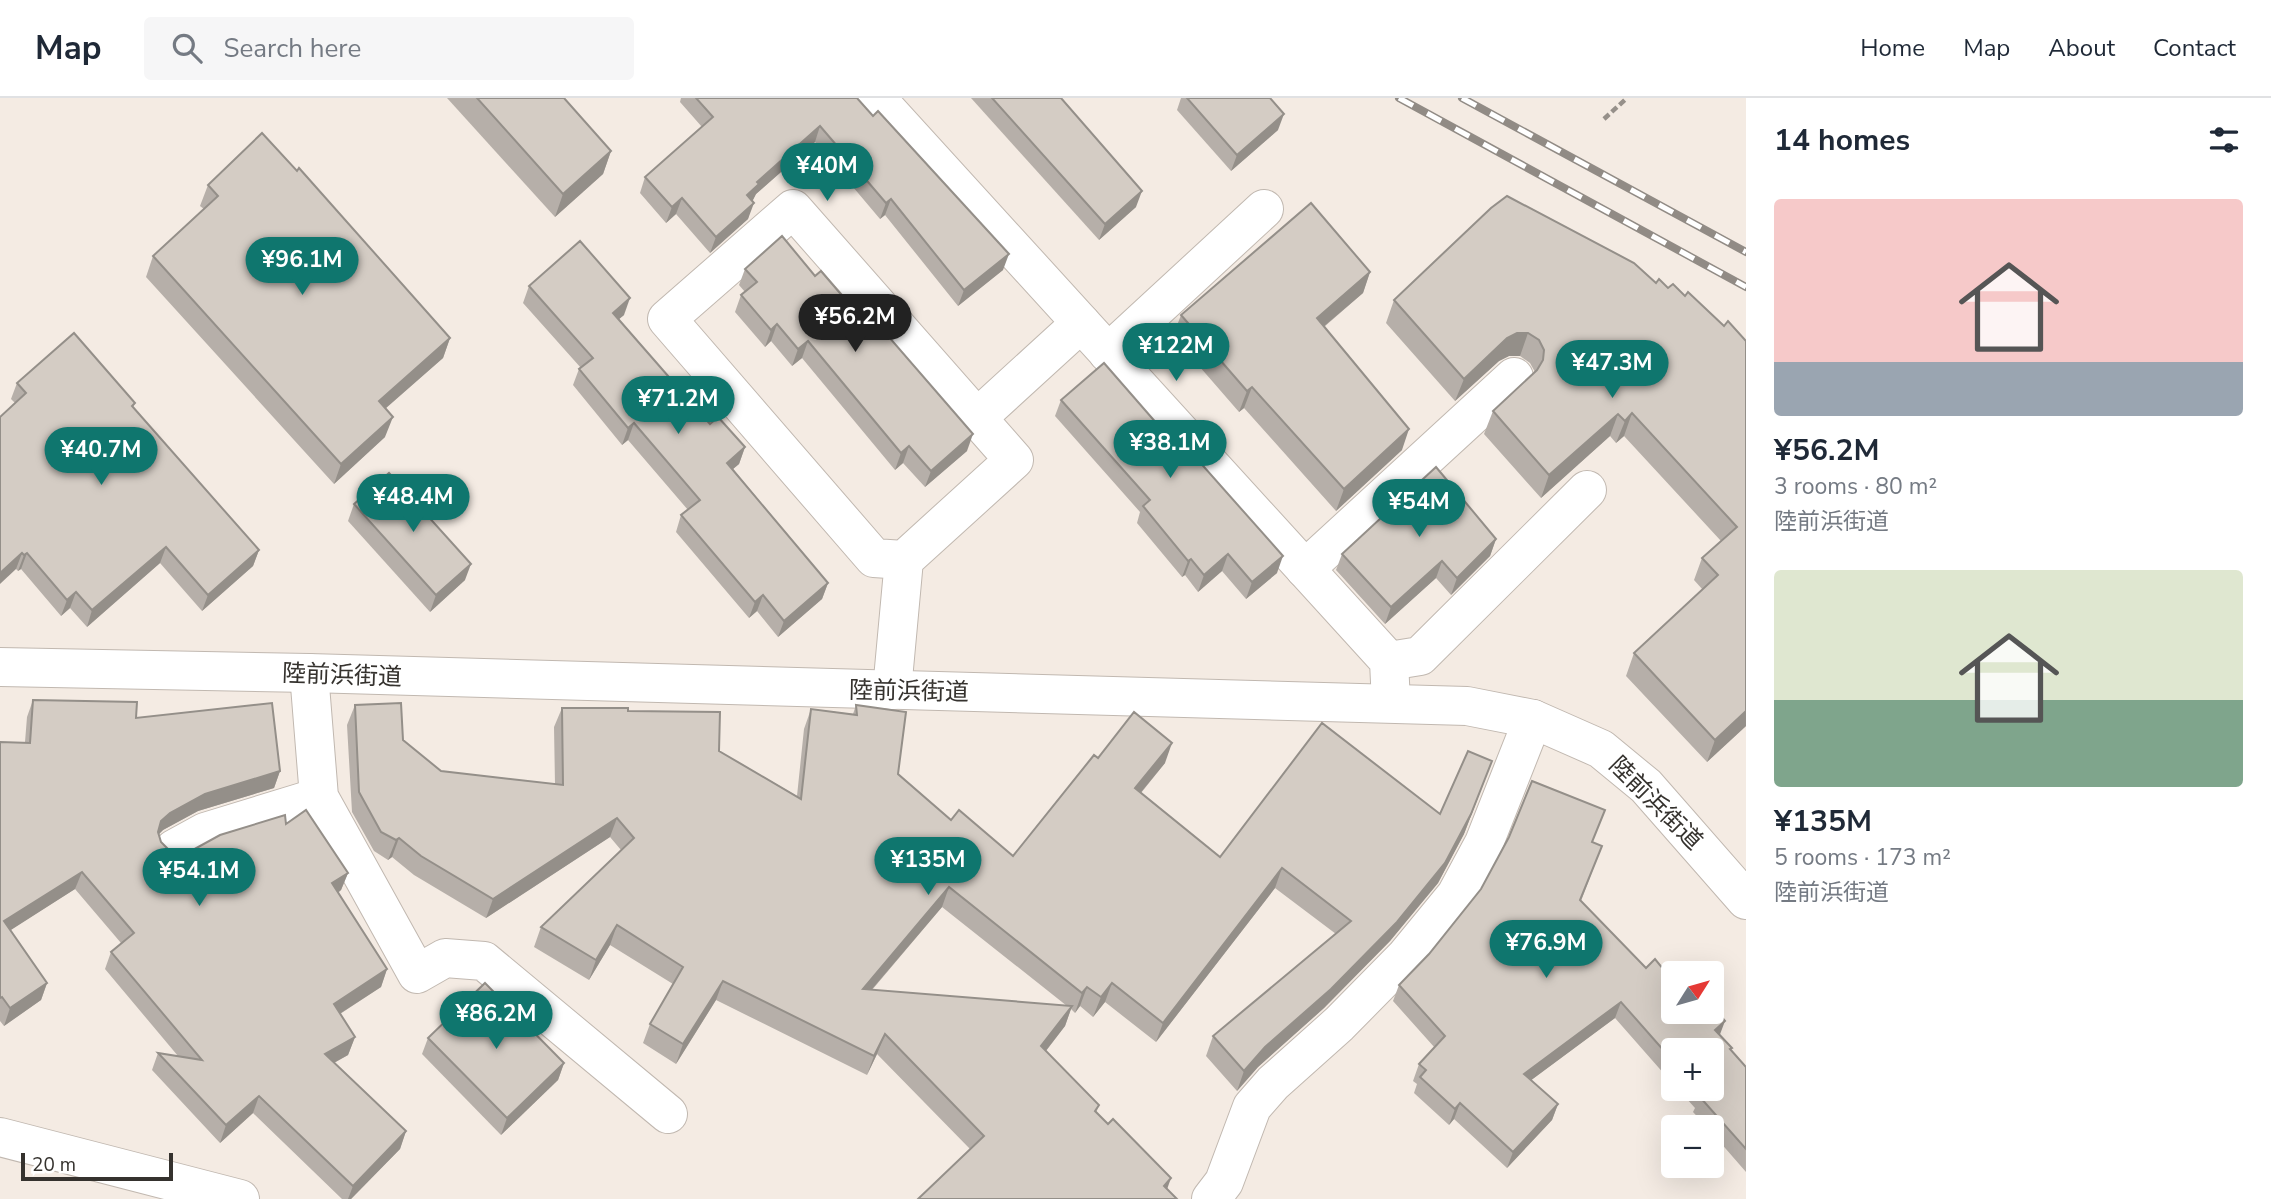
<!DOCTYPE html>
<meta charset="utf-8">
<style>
:root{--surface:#fff;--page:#f6f6f7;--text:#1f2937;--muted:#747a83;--line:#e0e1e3;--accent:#0f766e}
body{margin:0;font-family:"Nunito Sans","Noto Sans JP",sans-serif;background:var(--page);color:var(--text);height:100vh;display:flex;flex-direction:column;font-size:26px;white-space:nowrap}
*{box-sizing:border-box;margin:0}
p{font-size:23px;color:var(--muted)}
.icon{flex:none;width:38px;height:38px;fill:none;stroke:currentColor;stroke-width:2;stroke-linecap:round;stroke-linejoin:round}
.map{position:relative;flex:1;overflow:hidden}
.sheet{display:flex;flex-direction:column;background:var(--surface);width:525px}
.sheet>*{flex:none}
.needle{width:46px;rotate:53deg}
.fabs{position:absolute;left:1661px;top:863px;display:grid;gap:14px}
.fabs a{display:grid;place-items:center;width:63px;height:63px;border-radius:7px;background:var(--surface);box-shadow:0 7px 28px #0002;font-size:35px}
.scale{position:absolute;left:21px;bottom:18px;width:152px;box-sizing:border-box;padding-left:7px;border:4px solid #35322e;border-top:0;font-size:19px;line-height:24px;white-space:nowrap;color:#35322e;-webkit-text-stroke:5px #fff;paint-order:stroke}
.price{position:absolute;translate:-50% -60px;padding:0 16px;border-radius:24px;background:var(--accent);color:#fff;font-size:23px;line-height:46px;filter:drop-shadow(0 2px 4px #0008)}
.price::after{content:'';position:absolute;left:50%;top:42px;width:21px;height:16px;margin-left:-10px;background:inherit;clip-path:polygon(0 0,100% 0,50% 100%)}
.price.current{background:#222;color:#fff}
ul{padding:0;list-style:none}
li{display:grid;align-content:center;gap:14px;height:371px;padding:0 28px}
li span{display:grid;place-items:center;height:217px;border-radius:7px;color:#555}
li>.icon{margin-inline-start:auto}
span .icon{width:126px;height:126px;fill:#fffc;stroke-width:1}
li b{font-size:30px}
h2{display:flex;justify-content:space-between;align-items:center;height:84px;padding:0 28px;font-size:30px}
header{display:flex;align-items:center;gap:42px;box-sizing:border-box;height:98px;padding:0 35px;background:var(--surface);border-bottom:2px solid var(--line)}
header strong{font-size:33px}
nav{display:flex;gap:38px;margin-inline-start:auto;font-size:24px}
.search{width:490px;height:63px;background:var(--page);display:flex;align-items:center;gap:18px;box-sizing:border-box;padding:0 24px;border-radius:7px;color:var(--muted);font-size:26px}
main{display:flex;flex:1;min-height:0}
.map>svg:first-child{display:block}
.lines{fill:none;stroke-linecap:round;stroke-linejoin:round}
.minor-casing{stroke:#c1b8b0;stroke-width:40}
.path{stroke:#96908a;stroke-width:4.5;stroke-dasharray:7 3.5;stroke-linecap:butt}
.minor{stroke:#fff;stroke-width:38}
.rail-casing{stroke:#918b85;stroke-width:8}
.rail{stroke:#fff;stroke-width:5;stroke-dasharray:16;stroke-linecap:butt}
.wall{fill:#b6afa9;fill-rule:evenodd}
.shaded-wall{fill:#948f89}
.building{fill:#d4ccc4;stroke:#948f89;stroke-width:2}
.labels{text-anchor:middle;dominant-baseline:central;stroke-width:5;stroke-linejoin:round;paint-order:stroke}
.street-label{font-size:24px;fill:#35322e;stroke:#fff}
</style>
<header>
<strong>Map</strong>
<div class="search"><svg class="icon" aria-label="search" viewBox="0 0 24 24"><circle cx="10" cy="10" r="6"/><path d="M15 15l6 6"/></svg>Search here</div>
<nav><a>Home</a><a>Map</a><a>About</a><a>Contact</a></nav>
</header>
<main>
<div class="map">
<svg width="1746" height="1101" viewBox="0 0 1746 1101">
<rect width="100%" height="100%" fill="#f4ebe3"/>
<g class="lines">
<g class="minor-casing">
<g id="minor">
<polyline points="876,0 1389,563 1391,605"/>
<polyline points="1108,255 1264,111"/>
<polyline points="977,320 1081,225"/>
<polyline points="1305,471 1514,279"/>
<polyline points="1389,563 1420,558 1587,392"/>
<polyline points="0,569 309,575 1467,608 1533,621 1601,651 1646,688 1746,802"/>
<polyline points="309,575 319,699 417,876 445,860 484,863 668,1016"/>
<polyline points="892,592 904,462 1014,362 793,111 667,221 874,460 904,462"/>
<polyline points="174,751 205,734 319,699"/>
<polyline points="0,1039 240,1101"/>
<polyline points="1211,1101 1224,1084 1252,1009 1273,985 1339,926 1406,858 1456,797 1484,745 1533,621"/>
</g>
</g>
<polyline class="path" points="1604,21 1627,0"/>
<use href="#minor" class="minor"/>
<g class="rail-casing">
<g id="rail">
<polyline points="1399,0 1746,189"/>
<polyline points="1462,0 1746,154"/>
</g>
</g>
<use href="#rail" class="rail"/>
</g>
<g class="wall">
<polygon points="447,0 564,0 611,53 603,76 555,119"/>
<polygon points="681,0 857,0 1003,172 958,208 885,117 880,121 815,44 756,96 752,103 748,121 710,155 676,116 666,125 640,95 645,79 702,29 680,4"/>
<polygon points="971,0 1061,0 1136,109 1099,142"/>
<polygon points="1181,0 1270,0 1278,32 1231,73 1177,12"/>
<polygon points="208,87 450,240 443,260 385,311 385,339 334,386 146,179 153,158 204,111 200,108"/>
<polygon points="745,171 815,178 967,353 925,389 903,365 895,372 802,260 792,268 771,243 765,249 735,214 741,197 745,194 739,187"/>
<polygon points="1370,174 1363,195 1324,229 1402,352 1336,413 1244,310 1239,314 1173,238 1181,217"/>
<polygon points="1656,185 1685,198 1724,228 1728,223 1746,628 1707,664 1626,578 1634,555 1703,492 1694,482 1702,460 1721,443 1624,338 1616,345 1610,338 1541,400 1484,336 1493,313 1535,274 1530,265 1520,258 1509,258 1499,263 1455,303 1386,225 1394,202"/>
<polygon points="529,188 624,217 619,221 710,326 745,349 739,366 733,371 828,485 822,501 778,539 757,513 749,520 676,434 681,417 688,412 628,342 622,347 573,287 579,271 581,270 523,205"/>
<polygon points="17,285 135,305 133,310 259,452 253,468 202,513 160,465 87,529 70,510 61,518 21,471 18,473 16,471 15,305 11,301"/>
<polygon points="1061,302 1277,475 1246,501 1222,473 1198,494 1185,477 1182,479 1137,425 1140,414 1055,318"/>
<polygon points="354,406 465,482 430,514 348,423"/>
<polygon points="1496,441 1490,458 1451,497 1436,480 1385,526 1336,472 1342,456"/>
<polygon points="33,602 136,620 280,673 274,690 198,713 163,732 159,736 161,744 170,753 180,756 286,726 348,775 341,792 338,795 387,871 381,889 340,916 355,939 348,957 334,965 406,1033 400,1051 351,1101 342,1101 253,1015 220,1045 152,972 158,955 178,958 105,871 111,854 121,845 75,791 10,832 47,885 41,902 4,928 0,923 0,644 25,644 27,619"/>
<path d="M355 607 403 642 441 673 555 686 554 629 562 610 628 613 719 653 797 698 804 631 811 611 853 616 856 607 898 676 951 722 1013 758 1098 660 1165 665 1141 695 1220 759 1440 716 1492 663 1464 736 1438 785 1390 843 1324 910 1258 969 1237 993 1206 958 1213 938 1336 836 1275 790 1156 944 1105 904 1093 919 1080 908 1075 915 1071 911 1065 928 1046 953 1099 1007 1096 1015 1171 1080 970 1051 877 956 867 977 716 902 676 966 643 945 650 926 673 886 610 847 589 882 534 849 541 829 621 752 610 739 486 820 414 777 392 759 388 762 374 753 352 714 347 627ZM942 809 1067 908 872 892Z"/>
<polygon points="1593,745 1602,748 1581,803 1646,870 1720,937 1731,952 1746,969 1746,1074 1712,1035 1712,1029 1707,1029 1693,1014 1695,1010 1677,990 1712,990 1673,952 1673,986 1615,920 1531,982 1558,1006 1552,1022 1507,1070 1454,1021 1449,1027 1414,995 1417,986 1413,983 1419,966 1435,950 1393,903 1399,887"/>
<polygon points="428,940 564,965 558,982 501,1037 422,956"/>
</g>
<g class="shaded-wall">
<polygon points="1284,16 1278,32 1231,73 1237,57"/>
<polygon points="820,28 815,44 756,96 753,102 741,113 747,97 757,84"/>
<polygon points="611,53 603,76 555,119 563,96"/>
<polygon points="1142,93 1136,109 1099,142 1105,126"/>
<polygon points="682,100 676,116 666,125 672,109"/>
<polygon points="891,101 885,117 880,121 886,105"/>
<polygon points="754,105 748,121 710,155 716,139"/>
<polygon points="1009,156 1003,172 958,208 964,192"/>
<polygon points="1370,174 1363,195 1309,241 1317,220"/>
<polygon points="630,200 624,217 607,231 613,215"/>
<polygon points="777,226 771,243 765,249 771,232"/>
<polygon points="1517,235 1528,235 1520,258 1509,258 1499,263 1455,303 1464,281 1507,240"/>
<polygon points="450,240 443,260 371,323 379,303"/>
<polygon points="808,243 802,260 792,268 798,251"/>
<polygon points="1252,289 1244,310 1239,314 1247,293"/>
<polygon points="1632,315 1624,338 1616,345 1625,323"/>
<polygon points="1618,316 1610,338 1541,400 1549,377"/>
<polygon points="393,319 385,339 334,386 341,366"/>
<polygon points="634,325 628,342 622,347 628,330"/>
<polygon points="1409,331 1402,352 1336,413 1344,391"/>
<polygon points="973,336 967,353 925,389 931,373"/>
<polygon points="909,348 903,365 895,372 901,355"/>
<polygon points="745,349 739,366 721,381 727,365"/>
<polygon points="1496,441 1490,458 1451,497 1457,480"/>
<polygon points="166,449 160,465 87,529 92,512"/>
<polygon points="259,452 253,468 202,513 208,497"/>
<polygon points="22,455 16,471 0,486 0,475"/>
<polygon points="27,455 21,471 18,473 24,457"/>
<polygon points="1228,456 1222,473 1198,494 1204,477"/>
<polygon points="1283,458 1277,475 1246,501 1252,484"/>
<polygon points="1191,461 1185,477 1182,479 1188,463"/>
<polygon points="1442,463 1436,480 1385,526 1391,509"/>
<polygon points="471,466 465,482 430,514 436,497"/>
<polygon points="828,485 822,501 778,539 784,523"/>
<polygon points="76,494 70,510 61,518 67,502"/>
<polygon points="763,497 757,513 749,520 755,504"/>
<polygon points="1746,613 1746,628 1707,664 1715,642"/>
<polygon points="1172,645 1165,665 1128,710 1135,690"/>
<polygon points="1492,663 1464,736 1438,785 1390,843 1324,910 1258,969 1237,993 1244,973"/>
<polygon points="280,673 274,690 198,713 163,732 155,740 161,723 170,715 205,696"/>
<polygon points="617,720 610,739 486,820 493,801"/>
<polygon points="399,740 392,759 388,762 396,742"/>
<polygon points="1282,770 1275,790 1156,944 1163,925"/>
<polygon points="82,774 75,791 0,839 4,823"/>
<polygon points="348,775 341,792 326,803 332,785"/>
<polygon points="949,789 942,809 855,911 863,891"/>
<polygon points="617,827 610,847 589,882 596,862"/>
<polygon points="387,871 381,889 327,924 334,906"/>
<polygon points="723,883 716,902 676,966 683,946"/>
<polygon points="47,885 41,902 4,928 10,910"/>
<polygon points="1112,885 1105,904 1093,919 1101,899"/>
<polygon points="1087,889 1080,908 1075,915 1082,895"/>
<polygon points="1621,904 1615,920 1518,992 1524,976"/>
<polygon points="1072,908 1065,928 1034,968 1041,948"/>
<polygon points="1725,923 1719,939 1715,932"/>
<polygon points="885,936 877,956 867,977 874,958"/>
<polygon points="355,939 348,957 319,973 325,956"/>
<polygon points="564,965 558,982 501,1037 507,1020"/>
<polygon points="259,998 253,1015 220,1045 226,1027"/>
<polygon points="1460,1005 1454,1021 1449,1027 1455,1011"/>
<polygon points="1558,1006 1552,1022 1507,1070 1513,1054"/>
<polygon points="406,1033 400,1051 351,1101 348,1101 353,1088"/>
<polygon points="1171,1080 1164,1100 1164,1088"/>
</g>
<g class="building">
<polygon points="477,0 564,0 611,53 563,96"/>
<polygon points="696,0 857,0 873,18 878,13 1009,156 964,192 891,101 886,105 820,28 757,84 759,86 747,97 754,105 716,139 682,100 672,109 645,79 713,19"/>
<polygon points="992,0 1061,0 1142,93 1105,126"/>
<polygon points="1187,0 1270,0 1284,16 1237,57"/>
<polygon points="262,35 297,73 299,70 450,240 379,303 393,319 341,366 153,158 218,98 208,87"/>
<polygon points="1507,98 1634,165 1656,185 1659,181 1668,190 1673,186 1685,198 1688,194 1724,228 1728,223 1746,243 1746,613 1715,642 1634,555 1718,477 1702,460 1737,429 1632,315 1625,323 1618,316 1549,377 1493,313 1537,272 1543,262 1544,252 1539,242 1528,235 1517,235 1507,240 1464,281 1394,202 1491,110"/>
<polygon points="1311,105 1370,174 1317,220 1409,331 1344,391 1252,289 1247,293 1181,217"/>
<polygon points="782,138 815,178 821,173 856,214 863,209 973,336 931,373 909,348 901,355 808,243 798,251 777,226 771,232 741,197 757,184 745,171"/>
<polygon points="580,143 630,200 613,215 710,326 718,319 745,349 727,365 828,485 784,523 763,497 755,504 681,417 700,402 634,325 628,330 579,271 593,260 529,188"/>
<polygon points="74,235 135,305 132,308 259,452 208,497 166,449 92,512 76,494 67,502 27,455 24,457 22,455 0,475 0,319 26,295 17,285"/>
<polygon points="1104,265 1192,366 1197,361 1283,458 1252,484 1228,456 1204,477 1191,461 1188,463 1143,408 1150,402 1061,302"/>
<polygon points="1436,369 1496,441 1457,480 1442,463 1391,509 1342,456"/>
<polygon points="389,375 471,466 436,497 354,406"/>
<polygon points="33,602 137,604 136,620 272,605 280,673 205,696 170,715 161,723 158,734 161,744 170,753 180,756 191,753 220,737 285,717 286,726 306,712 348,775 332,785 387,871 334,906 355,939 325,956 406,1033 353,1088 259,998 226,1027 158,955 202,962 111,854 134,835 82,774 4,823 47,885 10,910 2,899 0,900 0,644 30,645"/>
<polygon points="401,605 403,642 441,673 563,687 562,610 628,610 628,613 720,614 719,653 801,701 811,611 857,617 856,607 906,614 898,676 951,722 959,712 1013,758 1094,657 1098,660 1134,614 1172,645 1135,690 1220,759 1322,625 1440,716 1468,653 1492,663 1471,716 1445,765 1397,824 1331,891 1265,949 1244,973 1213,938 1351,823 1282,770 1163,925 1112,885 1101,899 1087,889 1082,895 949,789 863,891 1072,908 1041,948 1099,1007 1095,1013 1108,1026 1113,1021 1171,1080 1164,1088 1177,1101 918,1101 984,1038 885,936 874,958 723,883 683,946 650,926 683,869 617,827 596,862 541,829 634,740 617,720 493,801 421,758 399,740 396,742 381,734 359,694 355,607"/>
<polygon points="1532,683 1605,712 1592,744 1602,748 1580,802 1646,870 1655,861 1673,883 1673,914 1712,914 1712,907 1725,923 1715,932 1732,950 1730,951 1746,969 1746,1051 1699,998 1702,995 1697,990 1712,990 1712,952 1673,952 1673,963 1621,904 1524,976 1558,1006 1513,1054 1460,1005 1455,1011 1420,979 1426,972 1419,966 1445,938 1399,887 1429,856 1481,791 1509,739"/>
<polygon points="485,885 564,965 507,1020 428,940"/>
</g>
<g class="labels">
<g class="street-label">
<text transform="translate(342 577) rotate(2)">陸前浜街道</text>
<text transform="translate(909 593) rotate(1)">陸前浜街道</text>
<text transform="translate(1656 705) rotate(45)">陸前浜街道</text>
</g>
</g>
</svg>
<div class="fabs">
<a><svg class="needle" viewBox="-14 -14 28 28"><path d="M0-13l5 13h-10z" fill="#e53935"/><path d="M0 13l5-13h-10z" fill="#747a83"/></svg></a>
<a>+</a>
<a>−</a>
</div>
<div class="scale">20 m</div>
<b class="price" style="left:827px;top:105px">¥40M</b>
<b class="price" style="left:302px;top:199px">¥96.1M</b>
<b class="price current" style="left:855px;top:256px">¥56.2M</b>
<b class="price" style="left:1176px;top:285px">¥122M</b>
<b class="price" style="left:1612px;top:302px">¥47.3M</b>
<b class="price" style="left:678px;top:338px">¥71.2M</b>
<b class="price" style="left:1170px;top:382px">¥38.1M</b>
<b class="price" style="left:101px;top:389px">¥40.7M</b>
<b class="price" style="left:413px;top:436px">¥48.4M</b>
<b class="price" style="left:1419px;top:441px">¥54M</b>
<b class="price" style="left:928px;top:799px">¥135M</b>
<b class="price" style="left:199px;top:810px">¥54.1M</b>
<b class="price" style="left:1546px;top:882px">¥76.9M</b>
<b class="price" style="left:496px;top:953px">¥86.2M</b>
</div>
<section class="sheet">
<h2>14 homes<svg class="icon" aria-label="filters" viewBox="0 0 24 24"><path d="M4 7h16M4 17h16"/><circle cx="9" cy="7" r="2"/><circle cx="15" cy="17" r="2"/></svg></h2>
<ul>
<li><span style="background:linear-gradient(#f6c9c9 75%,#9aa5b1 0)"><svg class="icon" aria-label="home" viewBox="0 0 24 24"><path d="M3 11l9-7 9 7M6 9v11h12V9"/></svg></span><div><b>¥56.2M</b><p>3 rooms · 80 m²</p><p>陸前浜街道</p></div></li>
<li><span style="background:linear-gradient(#dfe7d0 60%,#7fa58c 0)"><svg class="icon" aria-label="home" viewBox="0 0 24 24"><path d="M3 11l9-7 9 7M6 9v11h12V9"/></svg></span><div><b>¥135M</b><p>5 rooms · 173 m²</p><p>陸前浜街道</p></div></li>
</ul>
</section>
</main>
